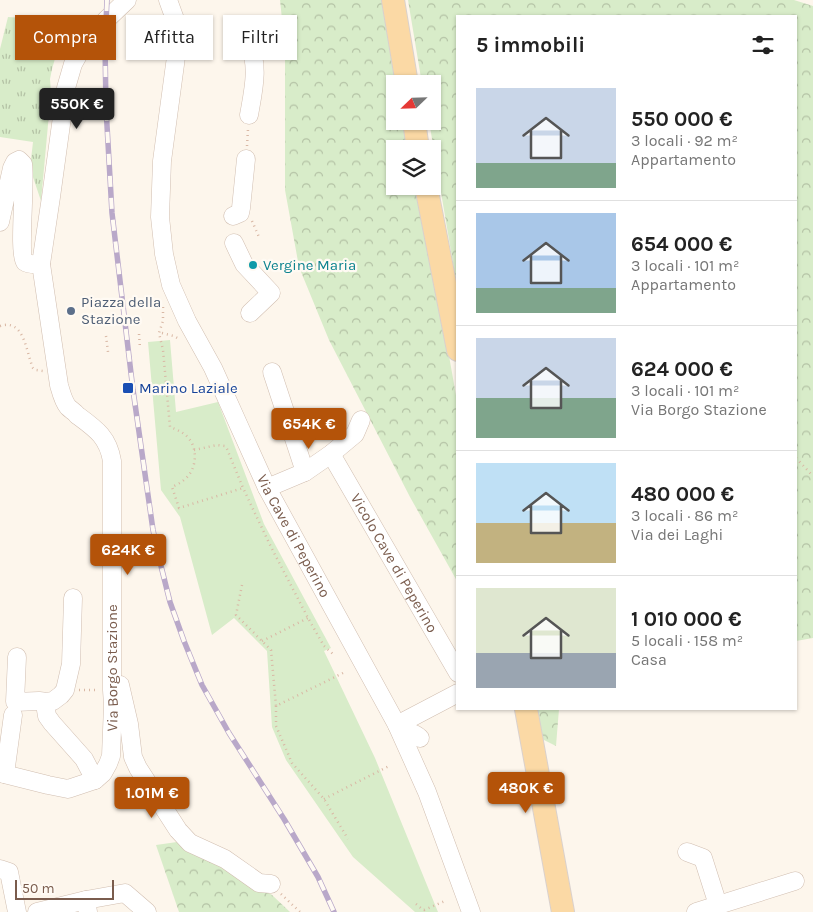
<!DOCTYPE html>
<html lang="it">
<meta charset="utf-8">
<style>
:root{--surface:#fff;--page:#f2f2f2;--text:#222;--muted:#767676;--line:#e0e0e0;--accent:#b45309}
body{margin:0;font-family:Karla,sans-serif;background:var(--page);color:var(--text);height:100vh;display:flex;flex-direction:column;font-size:19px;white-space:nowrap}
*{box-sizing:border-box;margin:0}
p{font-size:16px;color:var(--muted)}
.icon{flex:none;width:28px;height:28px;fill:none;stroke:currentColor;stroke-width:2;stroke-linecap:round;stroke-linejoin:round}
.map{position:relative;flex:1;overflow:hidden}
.sheet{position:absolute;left:456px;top:15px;width:341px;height:695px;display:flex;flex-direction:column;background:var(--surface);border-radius:0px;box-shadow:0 1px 4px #0004}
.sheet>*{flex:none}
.guide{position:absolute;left:15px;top:15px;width:366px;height:45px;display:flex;gap:10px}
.needle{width:32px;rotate:247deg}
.fabs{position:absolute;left:386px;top:75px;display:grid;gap:10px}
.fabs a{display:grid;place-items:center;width:55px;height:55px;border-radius:0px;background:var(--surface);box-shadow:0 1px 4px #0004;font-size:25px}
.scale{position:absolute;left:15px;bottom:12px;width:99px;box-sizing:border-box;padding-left:5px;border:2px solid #7a5c4d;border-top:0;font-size:14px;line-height:18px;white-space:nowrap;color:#7a5c4d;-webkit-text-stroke:4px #fffaf3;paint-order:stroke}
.price{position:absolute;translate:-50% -42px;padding:0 11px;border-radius:5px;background:var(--accent);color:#fff;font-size:16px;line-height:32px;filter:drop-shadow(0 1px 2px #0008)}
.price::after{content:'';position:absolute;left:50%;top:30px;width:15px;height:11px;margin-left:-8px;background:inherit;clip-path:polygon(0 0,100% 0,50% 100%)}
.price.on{background:#222;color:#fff}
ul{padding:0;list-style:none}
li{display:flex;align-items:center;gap:15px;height:125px;padding:0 20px}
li+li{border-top:1px solid var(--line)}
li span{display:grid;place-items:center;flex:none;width:140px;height:100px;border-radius:0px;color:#555}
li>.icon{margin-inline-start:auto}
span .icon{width:60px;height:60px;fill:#fffc;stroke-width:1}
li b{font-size:21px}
h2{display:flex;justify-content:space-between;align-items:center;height:60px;padding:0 20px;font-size:21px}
.chip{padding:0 18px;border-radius:0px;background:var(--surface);box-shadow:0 1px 4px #0004;font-size:18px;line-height:45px}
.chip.on{background:var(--accent);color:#fff}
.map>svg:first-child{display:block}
.grass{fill:url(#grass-tufts)}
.forest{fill:url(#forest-crowns)}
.green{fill:#d8ecc9}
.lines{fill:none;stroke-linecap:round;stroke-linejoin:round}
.minor-casing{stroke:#d1beb0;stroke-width:19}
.major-casing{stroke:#dad1cd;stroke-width:24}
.path{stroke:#d9b8a5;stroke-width:2.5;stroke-dasharray:1 4;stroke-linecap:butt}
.minor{stroke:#fff;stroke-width:18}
.major{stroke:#fbd9a5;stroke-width:22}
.rail-casing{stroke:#b9a8c9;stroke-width:5.5}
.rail{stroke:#fffaf3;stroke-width:4;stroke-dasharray:11;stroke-linecap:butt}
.culture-dot{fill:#0f9aa8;stroke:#fffaf3;stroke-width:2}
.service-dot{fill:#5c6f8a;stroke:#fffaf3;stroke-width:2}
.transit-dot{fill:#1a4fb4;stroke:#fffaf3;stroke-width:2}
.labels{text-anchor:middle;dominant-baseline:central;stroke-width:4.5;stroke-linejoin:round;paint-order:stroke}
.culture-label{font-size:15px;fill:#0d838f;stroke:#fffaf3;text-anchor:start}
.service-label{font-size:15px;fill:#4e5e75;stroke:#fffaf3;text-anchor:start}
.transit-label{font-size:15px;fill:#164399;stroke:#fffaf3;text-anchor:start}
.street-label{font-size:15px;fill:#7a5c4d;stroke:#fffaf3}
</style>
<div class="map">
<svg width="813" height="912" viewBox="0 0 813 912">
<defs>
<pattern id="grass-tufts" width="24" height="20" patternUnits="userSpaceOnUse" patternTransform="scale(1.25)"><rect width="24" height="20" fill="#d8ecc9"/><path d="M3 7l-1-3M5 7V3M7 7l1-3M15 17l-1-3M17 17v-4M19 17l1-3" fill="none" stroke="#b4c2a5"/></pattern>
<pattern id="forest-crowns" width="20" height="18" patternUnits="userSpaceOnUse" patternTransform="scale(1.25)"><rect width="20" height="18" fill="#d8ecc9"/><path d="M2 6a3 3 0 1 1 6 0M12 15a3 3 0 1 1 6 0" fill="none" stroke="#b4c2a5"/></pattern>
</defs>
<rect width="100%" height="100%" fill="#fdf6ec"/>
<polygon class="grass" points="8,17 56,20 61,38 52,69 50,79 51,92 41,201 30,168 33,142 0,137 0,49"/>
<g class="forest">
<polygon points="280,0 385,0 400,84 395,84 395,121 407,121 412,149 395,149 395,186 419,186 457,401 457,581 410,497 329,340 299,267 285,190 285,48"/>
<polygon points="408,0 794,0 813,6 813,638 796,641 796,16 458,16 457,287 429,121 432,121 432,84 422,84"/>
<polygon points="533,709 559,709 556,746 540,738"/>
<polygon points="177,842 272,895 290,912 179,912 156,845"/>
</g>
<polygon class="green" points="170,340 176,412 218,402 264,524 331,648 324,651 375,758 438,912 415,912 353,857 286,760 272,727 267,651 234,618 212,635 180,517 161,490 148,342"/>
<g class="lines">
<g class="minor-casing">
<g id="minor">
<path id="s1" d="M168 0 176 22 178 42 162 161 160 217 164 254 171 285 187 321 213 368 267 488 397 725 427 792 471 912"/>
<path d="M248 43C260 64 253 92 249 115"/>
<polyline points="233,216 240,213 241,208 246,159"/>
<path d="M0 222 12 168 15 162 19 160 23 164C26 181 18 254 25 262 29 265 36 264 41 264"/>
<polyline points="234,243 244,264 271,293 250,313"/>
<polyline points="272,372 305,472"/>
<path id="s2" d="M331 454 458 673"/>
<polyline points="267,488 305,472 331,454 355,434 361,420"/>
<polyline points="17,657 15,702 39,701 47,702 53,701 61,695 65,690 71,664 73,598"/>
<polyline points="120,685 129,724 133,757 138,768 178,830 190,843 225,859 259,883 271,884"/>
<polyline points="47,702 46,710 47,716 52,723 84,759 95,780"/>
<polyline points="397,725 458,693"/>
<path d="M401 733C409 732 413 732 420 738"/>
<path id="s3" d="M0 773 48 785 68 789 95 780 103 773 108 764 111 756 113 705 112 690V461C108 437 96 429 77 415 75 412 71 410 68 407 63 401 61 392 59 385L41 264 51 197 66 88 73 64 82 48 106 20 127 0"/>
<polyline points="5,774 13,715"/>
<polyline points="687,852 703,858 718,905"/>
<polyline points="0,869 9,872 17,912"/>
<polyline points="86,900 125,893 147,912"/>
<polyline points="37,912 86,900 88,912"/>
<polyline points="696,912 795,881"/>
</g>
</g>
<g class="major-casing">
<g id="major">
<polyline points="393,0 407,84"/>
<polyline points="414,121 418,149"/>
<polyline points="426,186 458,350"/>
<polyline points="526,709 563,912"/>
</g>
</g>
<g class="path">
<polyline points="247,146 248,129"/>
<polyline points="252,221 259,237"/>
<path d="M163 307V321L159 333 163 350 170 427C178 430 185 433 190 440 198 451 196 470 185 479 181 483 176 485 172 487L179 508 243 488"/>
<path d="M0 326C25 318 26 353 33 368L36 370 43 371"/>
<polyline points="162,333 174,336 179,339"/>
<polyline points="139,334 140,348"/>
<polyline points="106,336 108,352"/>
<polyline points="194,450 217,445 225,446 227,449 243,488 271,547 308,618 324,646 333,654"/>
<polyline points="796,458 813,476"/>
<polyline points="242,585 236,615 271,650 276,706 343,673"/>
<polyline points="262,641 308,618"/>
<polyline points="79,690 98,690"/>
<polyline points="276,706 276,726 292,763 324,799 348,839"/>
<polyline points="324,799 389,766"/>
<polyline points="281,894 300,912"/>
<polyline points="416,904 422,909 424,910 445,901"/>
</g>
<use href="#minor" class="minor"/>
<use href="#major" class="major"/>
<g class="rail-casing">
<polyline id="rail" points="107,0 105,45 106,108 112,213 133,390 153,530 161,566 170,602 184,641 202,685 229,733 284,819 318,877 334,912"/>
</g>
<use href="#rail" class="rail"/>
</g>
<circle class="culture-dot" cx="253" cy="265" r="5"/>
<circle class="service-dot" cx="71" cy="311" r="5"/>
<rect class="transit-dot" x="122" y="382" width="12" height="12" rx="2.5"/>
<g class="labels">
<g class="culture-label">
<text x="263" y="265">Vergine Maria</text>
</g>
<g class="service-label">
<text x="81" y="302">Piazza della<tspan x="81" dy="17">Stazione</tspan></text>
</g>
<g class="transit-label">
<text x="139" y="388">Marino Laziale</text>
</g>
<g class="street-label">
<text stroke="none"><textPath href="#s1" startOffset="568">Via Cave di Peperino</textPath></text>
<text stroke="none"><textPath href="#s2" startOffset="126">Vicolo Cave di Peperino</textPath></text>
<text stroke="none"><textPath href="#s3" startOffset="216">Via Borgo Stazione</textPath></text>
</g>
</g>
</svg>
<div class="fabs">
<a><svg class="needle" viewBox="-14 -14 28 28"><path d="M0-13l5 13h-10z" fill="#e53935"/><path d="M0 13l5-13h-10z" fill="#767676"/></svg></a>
<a><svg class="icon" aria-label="layers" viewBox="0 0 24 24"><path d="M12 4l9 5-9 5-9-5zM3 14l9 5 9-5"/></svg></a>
</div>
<div class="scale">50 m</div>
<b class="price on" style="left:77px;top:130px">550K €</b>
<b class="price" style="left:309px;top:450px">654K €</b>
<b class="price" style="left:128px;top:576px">624K €</b>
<b class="price" style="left:526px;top:814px">480K €</b>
<b class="price" style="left:152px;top:819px">1.01M €</b>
<div class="guide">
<a class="chip on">Compra</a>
<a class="chip">Affitta</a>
<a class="chip">Filtri</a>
</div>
<section class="sheet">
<h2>5 immobili<svg class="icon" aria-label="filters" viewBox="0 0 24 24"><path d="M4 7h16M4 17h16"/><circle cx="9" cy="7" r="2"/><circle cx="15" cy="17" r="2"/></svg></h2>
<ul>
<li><span style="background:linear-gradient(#c9d6e8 75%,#7fa58c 0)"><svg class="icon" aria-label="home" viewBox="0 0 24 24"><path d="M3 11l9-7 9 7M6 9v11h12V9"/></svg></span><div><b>550 000 €</b><p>3 locali · 92 m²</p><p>Appartamento</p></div></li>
<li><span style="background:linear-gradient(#a9c7e8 75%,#7fa58c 0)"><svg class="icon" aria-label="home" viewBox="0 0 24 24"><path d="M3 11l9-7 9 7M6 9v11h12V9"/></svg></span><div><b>654 000 €</b><p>3 locali · 101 m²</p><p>Appartamento</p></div></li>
<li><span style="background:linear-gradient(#c9d6e8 60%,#7fa58c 0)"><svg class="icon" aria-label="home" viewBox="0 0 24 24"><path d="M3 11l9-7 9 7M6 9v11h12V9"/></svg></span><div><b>624 000 €</b><p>3 locali · 101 m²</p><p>Via Borgo Stazione</p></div></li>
<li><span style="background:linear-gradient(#bfe0f5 60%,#c2b280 0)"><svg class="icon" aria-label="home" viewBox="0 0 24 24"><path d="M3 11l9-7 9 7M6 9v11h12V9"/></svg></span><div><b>480 000 €</b><p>3 locali · 86 m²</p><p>Via dei Laghi</p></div></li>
<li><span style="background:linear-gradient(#dfe7d0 65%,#9aa5b1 0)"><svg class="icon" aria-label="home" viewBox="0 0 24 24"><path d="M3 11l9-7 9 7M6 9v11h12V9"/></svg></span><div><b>1 010 000 €</b><p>5 locali · 158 m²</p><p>Casa</p></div></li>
</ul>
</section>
</div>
